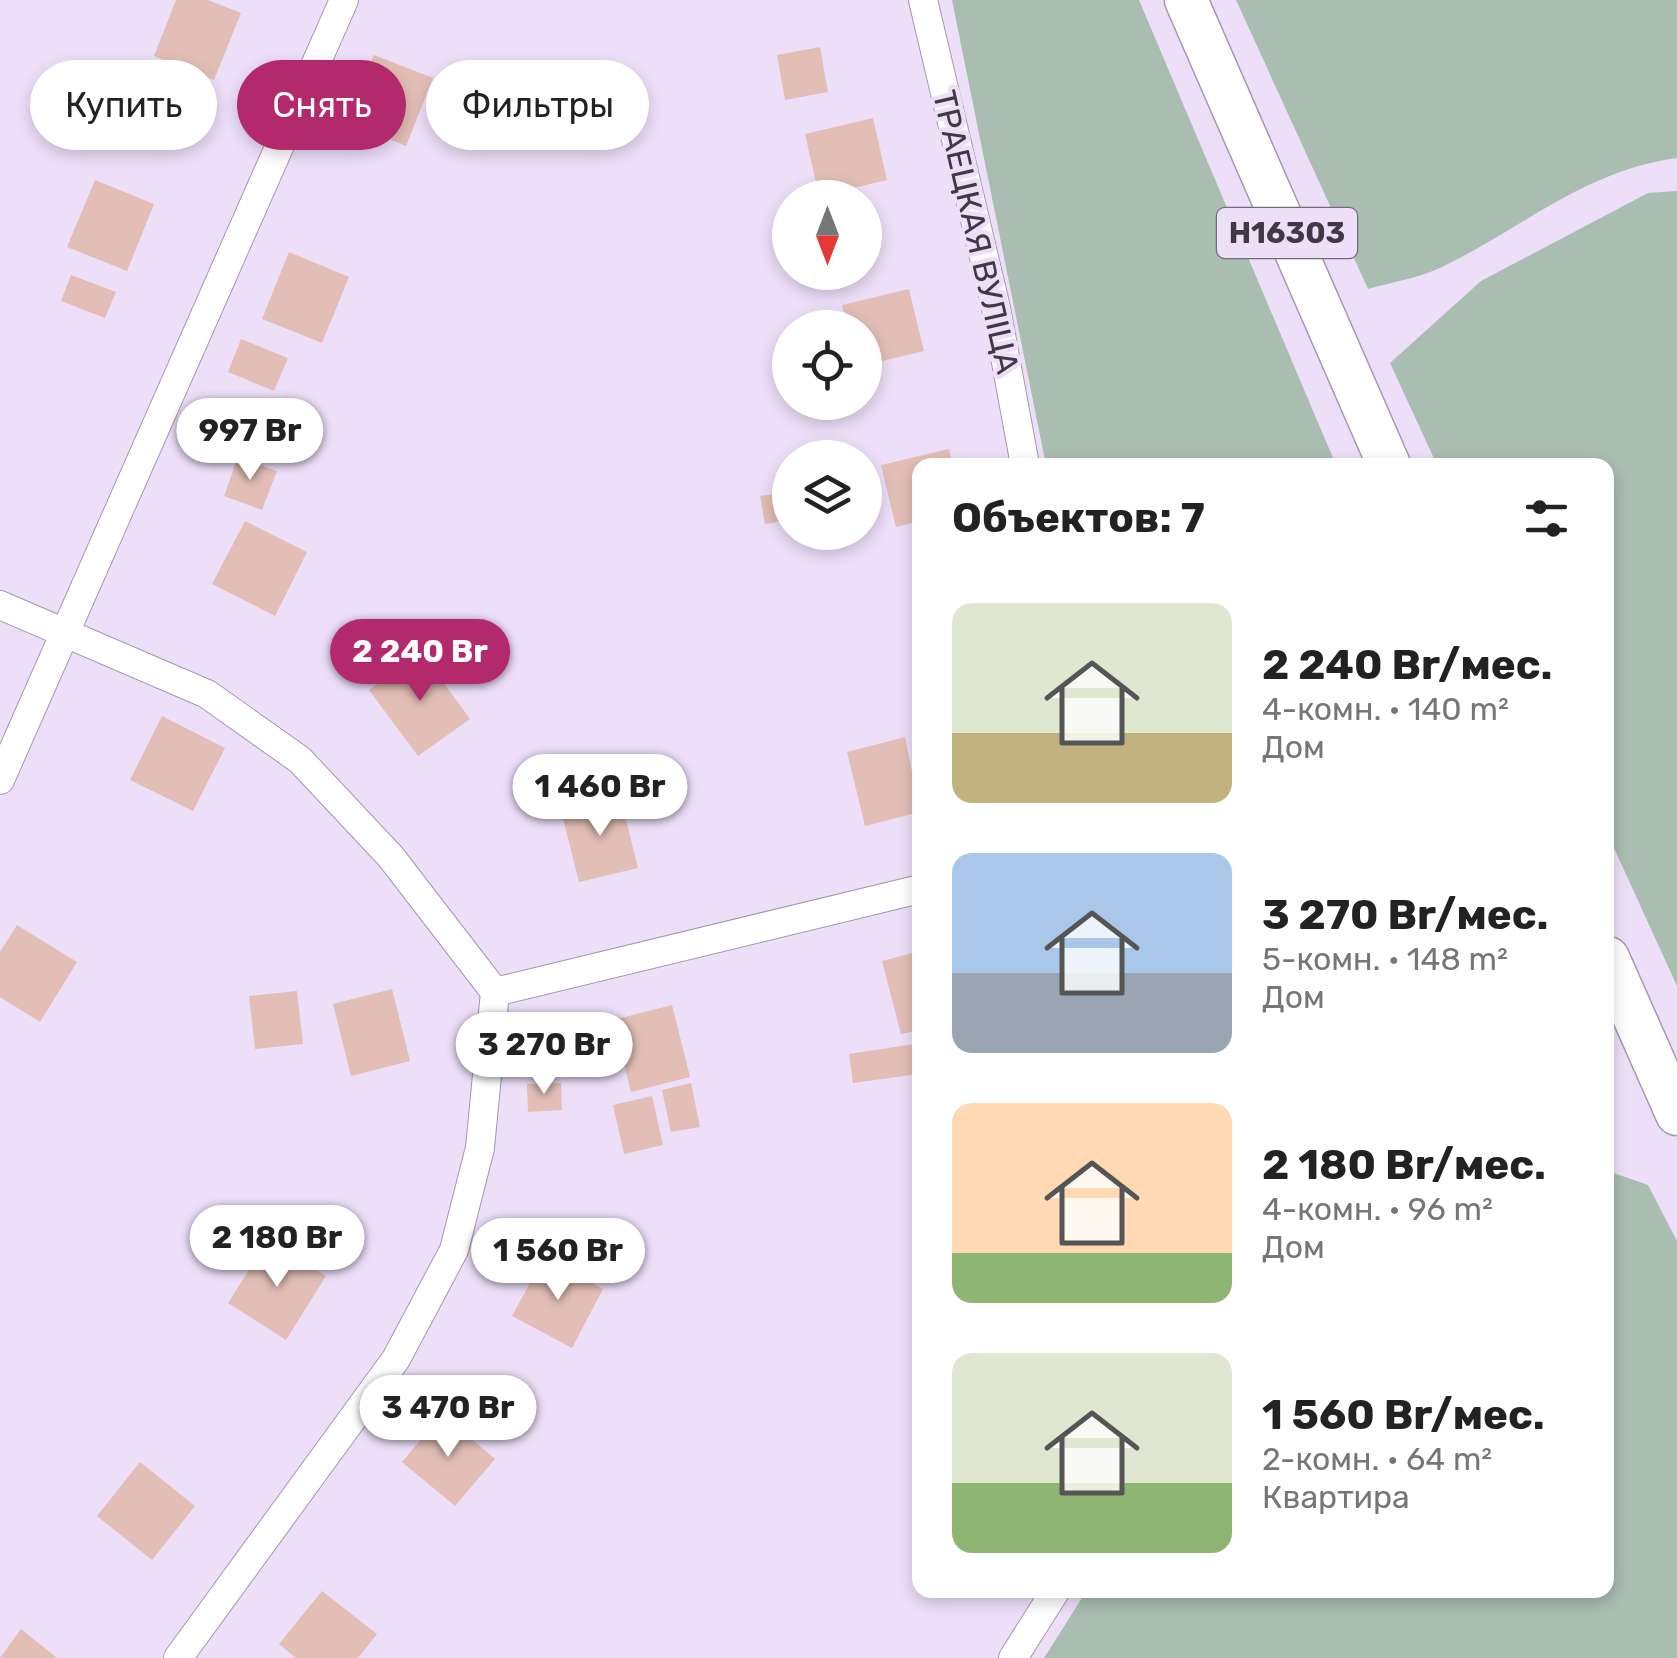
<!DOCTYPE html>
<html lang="ru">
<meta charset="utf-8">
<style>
:root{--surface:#fff;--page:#f2f2f2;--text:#222;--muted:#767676;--accent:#b22a6b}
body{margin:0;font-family:Rubik,sans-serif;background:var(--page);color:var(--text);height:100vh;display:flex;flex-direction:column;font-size:38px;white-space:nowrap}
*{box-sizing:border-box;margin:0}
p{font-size:32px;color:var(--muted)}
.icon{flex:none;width:55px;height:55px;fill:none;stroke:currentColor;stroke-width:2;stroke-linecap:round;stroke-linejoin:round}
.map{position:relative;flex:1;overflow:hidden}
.side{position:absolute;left:912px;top:458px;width:702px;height:1140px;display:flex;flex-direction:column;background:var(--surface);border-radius:20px;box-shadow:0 5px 15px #0003}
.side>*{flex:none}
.top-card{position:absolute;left:30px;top:60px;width:732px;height:90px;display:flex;gap:20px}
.needle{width:65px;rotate:180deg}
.fabs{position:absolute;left:772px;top:180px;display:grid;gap:20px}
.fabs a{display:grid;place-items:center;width:110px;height:110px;border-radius:50%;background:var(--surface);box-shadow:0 5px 15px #0003;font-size:50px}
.price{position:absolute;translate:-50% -85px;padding:0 22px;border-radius:35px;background:#fff;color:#222;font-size:32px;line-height:65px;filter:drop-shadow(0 2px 5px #0008)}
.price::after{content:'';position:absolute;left:50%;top:60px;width:30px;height:22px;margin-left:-15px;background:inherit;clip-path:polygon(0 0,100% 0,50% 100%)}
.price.selected{background:var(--accent);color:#fff}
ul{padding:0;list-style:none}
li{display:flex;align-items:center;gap:30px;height:250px;padding:0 40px}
li span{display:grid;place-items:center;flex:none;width:280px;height:200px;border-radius:20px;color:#555}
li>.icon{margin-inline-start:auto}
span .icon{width:120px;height:120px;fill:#fffc;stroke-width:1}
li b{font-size:42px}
h2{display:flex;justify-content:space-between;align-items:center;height:120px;padding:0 40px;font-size:42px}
.pill{padding:0 35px;border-radius:45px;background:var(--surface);box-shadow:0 5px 15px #0003;font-size:35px;line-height:90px}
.pill.selected{background:var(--accent);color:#fff}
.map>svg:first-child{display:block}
.green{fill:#a9bdb0}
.building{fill:#e2beb6}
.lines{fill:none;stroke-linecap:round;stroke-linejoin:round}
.street-casing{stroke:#a597b0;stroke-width:30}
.primary-casing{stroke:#a597b0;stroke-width:45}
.street{stroke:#fff;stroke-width:28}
.primary{stroke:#fff;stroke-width:42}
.labels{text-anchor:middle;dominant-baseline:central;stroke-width:9;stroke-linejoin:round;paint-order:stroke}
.shield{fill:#eedff9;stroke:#746b7a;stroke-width:2.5}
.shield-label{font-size:30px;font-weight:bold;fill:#3f3943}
.street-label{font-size:32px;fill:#3f3943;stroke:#eedff9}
</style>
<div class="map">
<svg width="1677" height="1658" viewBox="0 0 1677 1658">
<rect width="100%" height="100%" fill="#eedff9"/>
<g class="green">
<polygon points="952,0 1139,0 1336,465 1046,465"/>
<path d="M1236 0H1677V158C1583 171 1523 228 1442 267 1420 278 1392 282 1368 289Z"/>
<polygon points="1677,191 1677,986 1608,835 1608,465 1437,465 1390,363 1481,281 1648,193"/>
<polygon points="1608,1171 1648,1185 1677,1241 1677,1658 1044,1658 1087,1590 1608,1590"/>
</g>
<g class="building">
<polygon points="176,0 208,0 241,13 214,80 154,56"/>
<polygon points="820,47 828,92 785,100 777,55"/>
<polygon points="374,55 433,78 406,146 346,121"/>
<polygon points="158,77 201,92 189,126 146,111"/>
<polygon points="873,118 887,180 819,196 805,134"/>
<polygon points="95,180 154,204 127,271 67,247"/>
<polygon points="289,252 349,277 322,343 262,319"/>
<polygon points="71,275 116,292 105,318 61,301"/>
<polygon points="909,289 924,351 865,365 865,328 847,328 842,305"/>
<polygon points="241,339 288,358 274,391 228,372"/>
<polygon points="949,449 952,465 920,465 920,521 896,527 881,465"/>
<polygon points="238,457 277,471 262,510 224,496"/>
<polygon points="790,492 790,520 765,524 760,496"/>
<polygon points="245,521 307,552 275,616 212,584"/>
<polygon points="421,652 470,719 418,756 369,690"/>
<polygon points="162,716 225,748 193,811 130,780"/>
<polygon points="905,737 920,812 865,826 847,752"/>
<polygon points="620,795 638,868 579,882 561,810"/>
<polygon points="17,925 77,962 40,1022 0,997 0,952"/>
<polygon points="920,951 920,1030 901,1034 882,961"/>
<polygon points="392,989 410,1061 351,1076 333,1004"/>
<polygon points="297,991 303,1044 255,1049 249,996"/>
<polygon points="672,1005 690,1077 631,1092 613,1020"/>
<polygon points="914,1044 918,1074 853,1083 849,1054"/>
<polygon points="561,1083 562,1110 528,1112 527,1084"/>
<polygon points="691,1083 700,1127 671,1132 662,1090"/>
<polygon points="652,1096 663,1145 624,1154 613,1105"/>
<polygon points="268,1240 326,1276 286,1340 228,1303"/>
<polygon points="544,1257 603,1289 572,1348 512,1316"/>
<polygon points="442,1414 495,1459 455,1506 402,1462"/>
<polygon points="140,1462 195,1506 152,1560 97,1516"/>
<polygon points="322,1591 377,1634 358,1658 296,1658 279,1644"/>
<polygon points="21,1629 57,1658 0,1658"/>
</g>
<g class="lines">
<g class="street-casing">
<g id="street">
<polyline points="923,0 996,308 1025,465"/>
<polyline points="0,605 207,694 300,760 391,857 495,992"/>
<polyline points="0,780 344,0"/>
<polyline points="178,1658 396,1359 454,1250 480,1148 495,992 920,889"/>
<polyline points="1013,1658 1056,1590"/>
</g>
</g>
<g class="primary-casing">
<g id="primary">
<polyline points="1186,0 1389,465"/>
<polyline points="1608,958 1677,1114"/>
</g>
</g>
<use href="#street" class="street"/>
<use href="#primary" class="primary"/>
</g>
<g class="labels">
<rect class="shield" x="1217" y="208" width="140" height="50" rx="8"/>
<g class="shield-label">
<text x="1287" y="233">Н16303</text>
</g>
<g class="street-label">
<text transform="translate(976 232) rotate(77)">ТРАЕЦКАЯ ВУЛІЦА</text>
</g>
</g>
</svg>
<div class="fabs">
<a><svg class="needle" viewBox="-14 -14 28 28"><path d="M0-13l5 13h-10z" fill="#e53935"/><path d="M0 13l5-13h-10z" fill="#767676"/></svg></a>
<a><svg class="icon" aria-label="locate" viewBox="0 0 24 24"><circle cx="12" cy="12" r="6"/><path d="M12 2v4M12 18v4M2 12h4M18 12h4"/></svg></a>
<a><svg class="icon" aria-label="layers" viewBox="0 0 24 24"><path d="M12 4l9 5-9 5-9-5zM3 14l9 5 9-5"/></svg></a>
</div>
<b class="price" style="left:250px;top:483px">997 Br</b>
<b class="price selected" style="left:420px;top:704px">2 240 Br</b>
<b class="price" style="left:600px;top:839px">1 460 Br</b>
<b class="price" style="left:544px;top:1097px">3 270 Br</b>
<b class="price" style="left:277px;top:1290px">2 180 Br</b>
<b class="price" style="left:558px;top:1303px">1 560 Br</b>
<b class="price" style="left:448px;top:1460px">3 470 Br</b>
<div class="top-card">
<a class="pill">Купить</a>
<a class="pill selected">Снять</a>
<a class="pill">Фильтры</a>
</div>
<section class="side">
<h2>Объектов: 7<svg class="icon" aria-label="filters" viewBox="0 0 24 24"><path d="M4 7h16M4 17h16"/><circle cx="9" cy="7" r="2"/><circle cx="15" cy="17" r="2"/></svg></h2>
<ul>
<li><span style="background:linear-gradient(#dfe7d0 65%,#c2b280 0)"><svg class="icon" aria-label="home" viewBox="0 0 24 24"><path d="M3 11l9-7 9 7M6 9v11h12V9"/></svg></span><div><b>2 240 Br/мес.</b><p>4-комн. · 140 m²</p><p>Дом</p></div></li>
<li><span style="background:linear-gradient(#a9c7e8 60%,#9aa5b1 0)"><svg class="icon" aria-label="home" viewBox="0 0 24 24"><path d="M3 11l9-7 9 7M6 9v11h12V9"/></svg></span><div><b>3 270 Br/мес.</b><p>5-комн. · 148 m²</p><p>Дом</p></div></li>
<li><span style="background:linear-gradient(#ffd9b3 75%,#8fb573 0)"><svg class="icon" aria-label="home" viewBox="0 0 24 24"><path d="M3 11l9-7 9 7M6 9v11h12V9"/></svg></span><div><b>2 180 Br/мес.</b><p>4-комн. · 96 m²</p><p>Дом</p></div></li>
<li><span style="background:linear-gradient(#dfe7d0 65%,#8fb573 0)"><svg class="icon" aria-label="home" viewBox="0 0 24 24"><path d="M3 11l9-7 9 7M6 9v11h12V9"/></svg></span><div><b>1 560 Br/мес.</b><p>2-комн. · 64 m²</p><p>Квартира</p></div></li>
</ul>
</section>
</div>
